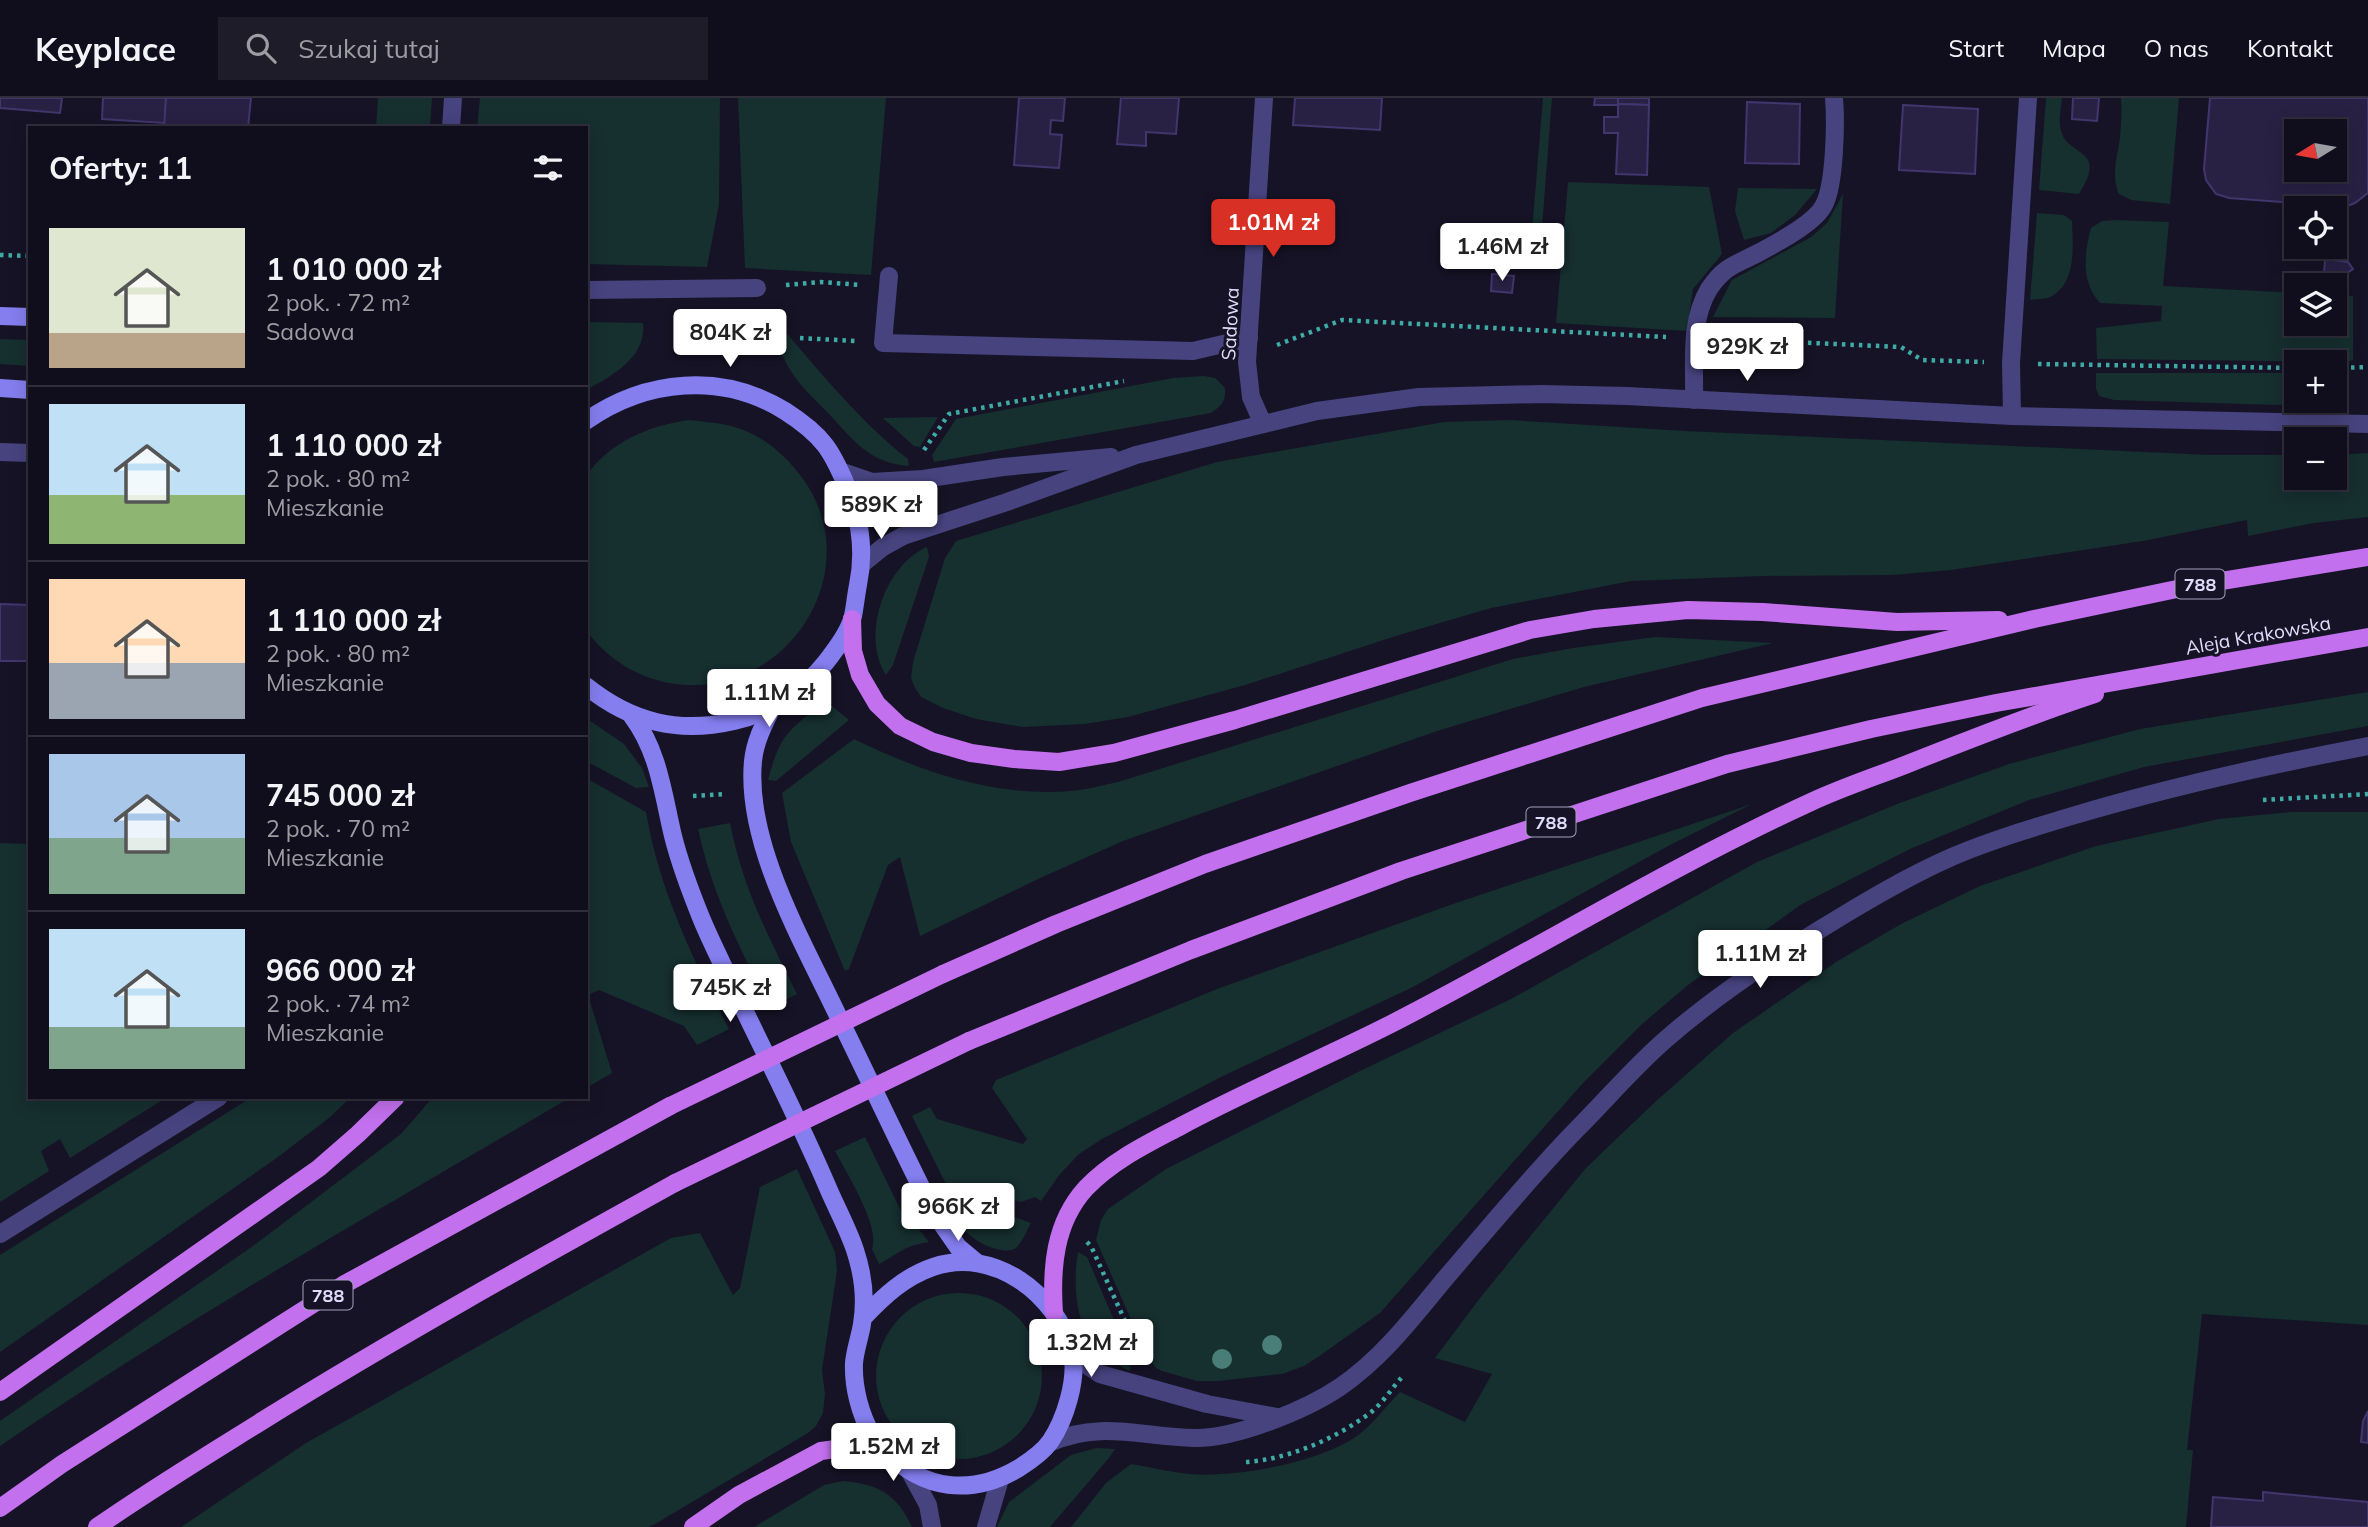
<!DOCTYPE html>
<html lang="pl">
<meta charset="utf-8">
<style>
:root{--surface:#100e1c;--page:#1e1c29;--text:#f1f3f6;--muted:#9c9ca3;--line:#302e3b;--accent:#d93025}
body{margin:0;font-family:Mulish,sans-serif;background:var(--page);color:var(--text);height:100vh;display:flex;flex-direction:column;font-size:26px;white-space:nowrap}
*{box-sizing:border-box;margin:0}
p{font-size:23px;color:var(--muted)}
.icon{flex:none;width:38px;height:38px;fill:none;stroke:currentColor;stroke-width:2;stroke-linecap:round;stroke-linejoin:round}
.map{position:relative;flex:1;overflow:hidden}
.panel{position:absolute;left:28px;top:28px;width:560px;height:973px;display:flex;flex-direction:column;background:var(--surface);border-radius:0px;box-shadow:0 4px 18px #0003,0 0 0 2px var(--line)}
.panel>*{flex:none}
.needle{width:46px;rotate:259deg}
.controls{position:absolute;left:2284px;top:21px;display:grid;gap:14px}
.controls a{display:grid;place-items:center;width:63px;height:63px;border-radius:0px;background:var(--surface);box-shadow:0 4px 18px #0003,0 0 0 2px var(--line);font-size:35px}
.price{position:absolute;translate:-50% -60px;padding:0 16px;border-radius:7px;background:#fff;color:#222;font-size:23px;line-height:46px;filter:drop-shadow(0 2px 4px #0008)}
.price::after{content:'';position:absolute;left:50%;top:42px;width:21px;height:16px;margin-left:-10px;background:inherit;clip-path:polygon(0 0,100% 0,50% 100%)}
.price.current{background:var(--accent);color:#fff}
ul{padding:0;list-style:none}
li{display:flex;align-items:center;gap:21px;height:175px;padding:0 21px}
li+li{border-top:2px solid var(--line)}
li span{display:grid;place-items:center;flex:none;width:196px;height:140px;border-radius:0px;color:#555}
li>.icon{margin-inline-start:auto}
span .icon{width:84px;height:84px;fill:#fffc;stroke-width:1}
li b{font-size:30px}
h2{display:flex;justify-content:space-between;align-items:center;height:84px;padding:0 21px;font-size:30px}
header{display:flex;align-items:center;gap:42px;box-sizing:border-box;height:98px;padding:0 35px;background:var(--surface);border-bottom:2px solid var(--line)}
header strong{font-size:33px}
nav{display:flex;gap:38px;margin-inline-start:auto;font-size:24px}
.search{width:490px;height:63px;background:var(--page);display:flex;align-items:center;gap:18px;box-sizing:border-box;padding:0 24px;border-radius:0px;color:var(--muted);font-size:26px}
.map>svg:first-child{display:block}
.green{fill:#162f2f}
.building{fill:#292144;stroke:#42366e;stroke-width:2;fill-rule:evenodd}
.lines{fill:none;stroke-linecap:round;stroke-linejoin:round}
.path{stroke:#3faba7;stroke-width:4.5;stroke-dasharray:3.5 5;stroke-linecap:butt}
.service{stroke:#47437f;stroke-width:18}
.minor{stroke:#47437f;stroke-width:18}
.tertiary{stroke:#47437f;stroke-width:18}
.secondary{stroke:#847eef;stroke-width:18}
.primary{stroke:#c270ed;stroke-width:18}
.primary-bridge{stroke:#c270ed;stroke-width:18}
.tree{fill:#487d78}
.labels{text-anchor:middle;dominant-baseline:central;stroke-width:6;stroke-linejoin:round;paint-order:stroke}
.shield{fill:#161326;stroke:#a3a0bb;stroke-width:2}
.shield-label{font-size:18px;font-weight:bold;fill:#e0dcfb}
.street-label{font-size:19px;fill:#e0dcfb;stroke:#161326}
</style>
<header>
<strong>Keyplace</strong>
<div class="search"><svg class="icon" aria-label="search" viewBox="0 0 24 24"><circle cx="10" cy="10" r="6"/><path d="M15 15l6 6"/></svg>Szukaj tutaj</div>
<nav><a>Start</a><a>Mapa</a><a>O nas</a><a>Kontakt</a></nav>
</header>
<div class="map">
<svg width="2368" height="1429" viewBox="0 0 2368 1429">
<rect width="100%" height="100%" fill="#161326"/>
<g class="green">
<polygon points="378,0 432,0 430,30 376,30"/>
<polygon points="480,0 720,0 719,106 707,169 586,166 586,30 477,30"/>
<polygon points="738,0 886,0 871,177 745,170"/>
<polygon points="1543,0 1552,0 1539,169 1529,169"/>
<path d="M2046 0H2062C2061 10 2058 23 2061 33 2068 59 2109 50 2079 96L2039 92Z"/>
<path d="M2121 0H2179L2170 106 2131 102 2119 96C2111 77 2117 60 2120 40 2121 27 2122 14 2121 0Z"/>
<polygon points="1568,84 1709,89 1722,156 1693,191 1687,233 1556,225"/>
<polygon points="1738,90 1817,91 1795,117 1771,135 1744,142 1735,113"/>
<polygon points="1843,96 1835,220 1713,219 1732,182 1811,139 1827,125"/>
<path d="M2037 115 2064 117 2072 123C2073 148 2077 188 2048 200 2043 201 2036 201 2030 202Z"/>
<path d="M2115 122 2169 124 2163 188 2296 195V226H2334L2335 197 2353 198V262L2348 264 2097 261 2096 230 2161 223 2162 208 2100 205C2081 185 2084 155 2091 130L2102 123Z"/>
<path d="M586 224 643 225C647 259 612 278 586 292Z"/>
<path d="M788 237C826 281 862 325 908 361L909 368C870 365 855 344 830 317 801 287 789 279 775 238Z"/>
<polygon points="0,241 30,242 30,268 0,266"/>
<polygon points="2096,275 2296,275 2296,303 2307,303 2279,307 2114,302 2099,298 2096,291"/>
<path d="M1204 278 1215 280 1225 290C1226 303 1222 308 1211 315L934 364 932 357 956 321 1173 280Z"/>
<polygon points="938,319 920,349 914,348 883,320"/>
<path d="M689 322C707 324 724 325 741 331 763 339 781 354 796 372 876 466 788 606 669 585 636 579 605 559 586 532V378C611 343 648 328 689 322Z"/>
<polygon points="1509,322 1685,333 2210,357 2296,357 2296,380 2334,380 2335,357 2368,355 2368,419 2314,425 2248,438 2247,422 2143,443 1951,472 1892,477 1762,478 1631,483 1491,510 1399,537 1245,587 1128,619 1084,626 1022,629 976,621 943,610 921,599 915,590 911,580 913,564 945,460 956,443 1217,364 1444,324"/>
<path d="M927 449 929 459 893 567 886 577C860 537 885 467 927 449Z"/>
<path d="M1655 539 1773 545 1584 589 1437 633 1123 743 1038 781 920 838 900 759 888 767 849 871 845 873 791 744 782 695 854 641C922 674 993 699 1071 693 1086 692 1103 687 1118 684L1513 561 1573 550Z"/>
<polygon points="2368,594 2368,628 2144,669 2029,702 1910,751 1802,806 1688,887 1641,927 1583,985 1380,1215 1318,1259 1304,1268 1282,1276 1218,1283 1197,1283 1162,1273 1156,1270 1148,1260 1096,1142 1101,1122 1108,1111 1166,1071 1360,973 1511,901 1757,764 1897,706 2009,666 2140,631"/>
<path d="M824 605H828L849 622 776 683 768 682C780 637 788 632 824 605Z"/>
<polygon points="586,620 624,646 642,670 649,689 636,690 586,663"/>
<path d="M586 680 646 714C659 791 693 862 729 931L697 947 684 928 599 892 588 897 612 975 586 990Z"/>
<polygon points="1752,706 1670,747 1411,890 1223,978 1102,1041 1079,1056 1060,1076 1041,1103 1035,1099 1021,1104 950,1088 945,1084 912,1018 930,1009 937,1021 1023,1046 1027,1041 992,990 996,982 1217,891 1450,807"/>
<path d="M2291 714H2368V1227L2202 1216 2187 1352H2193L2186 1429H1071L1106 1385 1131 1366C1150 1369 1170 1374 1189 1376 1235 1380 1315 1365 1354 1340 1370 1330 1386 1308 1400 1294L1465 1324 1492 1276 1435 1260 1480 1200 1586 1070 1654 1005 1733 935 1836 864 1901 826 1980 788 2096 748 2219 721Z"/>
<path d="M730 725C743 791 768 837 797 896L770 910C739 848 713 799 698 731Z"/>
<polygon points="0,745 30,746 30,999 167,999 70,1060 60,1041 41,1053 49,1073 0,1104"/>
<polygon points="252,999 351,999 329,1020 278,1059 0,1254 0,1157"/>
<path d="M433 999H571C379 1112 184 1222 0 1348V1323L253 1148 401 1036Z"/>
<path d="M865 1039 903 1117 914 1125 929 1144C903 1148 900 1155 879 1166L872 1151C881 1129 846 1074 835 1053Z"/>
<polygon points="797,1071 835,1154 837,1173 822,1272 825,1296 823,1315 816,1328 808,1335 655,1426 649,1429 181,1429 306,1345 671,1140 700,1135 733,1197 740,1190 760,1089"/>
<path d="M940 1101 1015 1119 1031 1125C1027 1132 1023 1143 1017 1149 1013 1153 1006 1153 1001 1152 971 1147 957 1123 940 1101Z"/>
<path d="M1078 1154 1087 1159 1131 1262 1130 1273C1116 1266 1102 1260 1093 1247 1075 1222 1073 1184 1078 1154Z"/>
<circle cx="959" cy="1278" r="83"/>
<polygon points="1096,1350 1115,1351 1109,1360 1050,1429 997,1429 1009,1404 1071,1357"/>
<path d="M843 1383C878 1386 897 1396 912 1429H754L824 1387Z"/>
</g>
<g class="building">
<polygon points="0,0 62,0 60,15 0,10"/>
<polygon points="103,0 166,0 165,25 102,21"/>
<polygon points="166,0 251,0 248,30 164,30"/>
<polygon points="1019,0 1065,0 1063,23 1051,22 1050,36 1062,37 1059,70 1014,67"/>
<polygon points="1121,0 1179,0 1176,36 1146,34 1146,48 1117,46"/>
<polygon points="1295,0 1382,0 1380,32 1293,27"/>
<polygon points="1595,0 1618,0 1618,7 1594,7"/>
<polygon points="1618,0 1649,0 1649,7 1618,6"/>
<polygon points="2073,0 2099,0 2097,23 2072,21"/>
<path d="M2210 0H2368V95L2355 105 2345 109 2229 100 2216 96 2206 82 2204 71ZM2296 33H2334V72H2296Z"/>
<polygon points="1747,4 1800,6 1799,66 1745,65"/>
<polygon points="1618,6 1649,7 1647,77 1616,76 1618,35 1604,35 1604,19 1618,19"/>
<polygon points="1903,7 1978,11 1975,76 1899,72"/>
<polygon points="2325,161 2348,164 2353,171 2343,178 2324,177"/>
<polygon points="1492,176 1514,178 1512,195 1491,193"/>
<polygon points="0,506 30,507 30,563 0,563"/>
<polygon points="2368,1313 2368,1345 2361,1344 2363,1323"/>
<polygon points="2263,1394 2368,1404 2368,1429 2211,1429 2213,1399 2263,1403"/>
</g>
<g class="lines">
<g class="path">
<polyline points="0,157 30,158"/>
<polyline points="786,187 820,184 861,187"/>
<polyline points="800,240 855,243"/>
<polyline points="1723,241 1901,249 1922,262 1984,264"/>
<polyline points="1277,247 1342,222 1666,239"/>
<polyline points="2038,266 2296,270"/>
<polyline points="2334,270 2368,269"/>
<polyline points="924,352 949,316 1124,283"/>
<polyline points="693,698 726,696"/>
<polyline points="2263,702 2368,696"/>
<polyline points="1087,1144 1091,1148 1140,1256"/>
<path d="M1246 1364C1289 1361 1335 1341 1370 1315 1382 1306 1392 1290 1402 1279"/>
</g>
<g class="service">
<polyline points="889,178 883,245 1193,253 1249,240"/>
<polyline points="586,192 757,190"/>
<path d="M1694 302C1695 265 1689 224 1709 191 1725 167 1736 167 1760 154 1778 144 1815 125 1824 107 1835 86 1836 24 1834 0"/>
<polyline points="2012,318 2011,265 2028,0"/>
</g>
<g class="minor">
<polyline points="451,30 453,0"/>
<polyline points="1263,326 1251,299 1247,264 1264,0"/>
<polyline points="0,354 30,355"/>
<polyline points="840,373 872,384 923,381 1003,369 1111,359"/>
<polyline points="862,466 883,449 903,438 1007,404 1136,357 1317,313 1419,299 1541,296 1627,298 2012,318 2368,326"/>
<polyline points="0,1136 219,999"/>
<polyline points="1073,1258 1100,1276 1207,1306 1277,1319"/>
<path d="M1049 1345C1100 1322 1142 1339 1194 1340 1235 1341 1306 1312 1340 1289 1381 1261 1412 1221 1443 1183 1487 1132 1530 1079 1577 1031 1606 1002 1634 969 1665 942 1714 899 1768 863 1824 829 1866 803 1908 778 1954 758 1992 742 2032 730 2072 718 2169 689 2268 667 2368 648"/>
</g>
<g class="tertiary">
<polyline points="910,1374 928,1407 932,1429"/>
<polyline points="986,1429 1000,1381"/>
</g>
<g class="secondary">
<polyline points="0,218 30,219"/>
<polyline points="0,290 30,292"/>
<path d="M586 323C646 281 722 274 785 313 799 322 815 334 825 347 835 360 841 375 847 389 861 422 865 453 858 487 856 497 855 508 853 518 849 534 836 551 826 564 804 592 770 615 734 623 678 636 631 624 586 588"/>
<path d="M773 608C764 626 755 643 753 663 745 747 805 847 840 922 871 985 901 1050 933 1113L958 1149 976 1164"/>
<path d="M632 618C659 654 663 696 673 738 680 766 691 795 702 822 712 846 725 871 736 895 767 960 800 1024 828 1090 837 1111 848 1131 855 1152 863 1176 866 1202 862 1226 860 1239 855 1252 854 1265 853 1289 860 1316 872 1337 875 1342 881 1347 885 1352 923 1393 972 1398 1019 1370 1030 1363 1042 1355 1050 1344 1065 1322 1078 1281 1072 1254 1057 1196 993 1148 933 1169 904 1179 884 1198 863 1220"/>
</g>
<g class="primary">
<polyline points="852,521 853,553 860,577 877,606 900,628 933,644 971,655 1014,661 1059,664 1114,655 1235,622 1530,532 1594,521 1688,512 1763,514 1897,524 1999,522"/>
<polyline points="943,876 1056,826 1205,766 1410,695 1702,600 2034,521 2191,488 2368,459"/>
<polyline points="969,943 1191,852 1401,773 1727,666 1871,631 1996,605 2368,539"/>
<path d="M1054 1215C1051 1171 1054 1125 1086 1090 1113 1062 1147 1046 1181 1028 1250 991 1322 961 1391 926 1532 854 1667 770 1811 704 1841 690 1874 679 1905 667 1968 642 2031 617 2095 596"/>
<polyline points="0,1294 319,1070 358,1036 396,999"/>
<polyline points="0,1410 62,1366 343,1187 670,1008"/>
<path d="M97 1429C150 1392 206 1358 262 1323 397 1239 536 1162 675 1085"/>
<polyline points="693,1429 739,1397 821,1353 857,1348 884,1351"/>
</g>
<g class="primary-bridge">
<polyline points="670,1008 943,876"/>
<polyline points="675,1085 969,943"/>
</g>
</g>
<g class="tree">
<circle cx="1272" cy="1247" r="10"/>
<circle cx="1222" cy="1261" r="10"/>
</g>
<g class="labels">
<g class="shield">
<rect x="2175.5" y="471.5" width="49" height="29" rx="5"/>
<rect x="1526.5" y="709.5" width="49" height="29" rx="5"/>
<rect x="303.5" y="1182.5" width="49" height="29" rx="5"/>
</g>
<g class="shield-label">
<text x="2200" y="486">788</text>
<text x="1551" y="724">788</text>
<text x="328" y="1197">788</text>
</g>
<g class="street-label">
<text transform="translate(1230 226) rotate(-87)">Sadowa</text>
<text transform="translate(2258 537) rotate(-10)">Aleja Krakowska</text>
</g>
</g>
</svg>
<div class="controls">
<a><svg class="needle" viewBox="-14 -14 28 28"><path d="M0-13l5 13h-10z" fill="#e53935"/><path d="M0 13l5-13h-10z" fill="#9c9ca3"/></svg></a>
<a><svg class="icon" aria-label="locate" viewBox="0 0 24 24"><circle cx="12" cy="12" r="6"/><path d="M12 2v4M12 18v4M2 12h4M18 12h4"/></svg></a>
<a><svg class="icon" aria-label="layers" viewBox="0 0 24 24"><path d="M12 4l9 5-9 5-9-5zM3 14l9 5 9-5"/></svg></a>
<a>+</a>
<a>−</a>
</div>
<b class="price current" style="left:1273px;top:161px">1.01M zł</b>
<b class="price" style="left:1502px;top:185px">1.46M zł</b>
<b class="price" style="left:730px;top:271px">804K zł</b>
<b class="price" style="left:1747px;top:285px">929K zł</b>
<b class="price" style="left:881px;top:443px">589K zł</b>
<b class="price" style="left:769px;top:631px">1.11M zł</b>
<b class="price" style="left:1760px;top:892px">1.11M zł</b>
<b class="price" style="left:730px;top:926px">745K zł</b>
<b class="price" style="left:958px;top:1145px">966K zł</b>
<b class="price" style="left:1091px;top:1281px">1.32M zł</b>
<b class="price" style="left:893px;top:1385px">1.52M zł</b>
<section class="panel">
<h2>Oferty: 11<svg class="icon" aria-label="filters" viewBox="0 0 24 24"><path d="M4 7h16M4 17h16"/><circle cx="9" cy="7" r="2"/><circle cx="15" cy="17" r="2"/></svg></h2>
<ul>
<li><span style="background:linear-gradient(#dfe7d0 75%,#b9a48a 0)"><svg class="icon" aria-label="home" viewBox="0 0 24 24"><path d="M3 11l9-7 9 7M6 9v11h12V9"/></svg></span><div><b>1 010 000 zł</b><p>2 pok. · 72 m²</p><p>Sadowa</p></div></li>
<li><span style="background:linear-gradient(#bfe0f5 65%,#8fb573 0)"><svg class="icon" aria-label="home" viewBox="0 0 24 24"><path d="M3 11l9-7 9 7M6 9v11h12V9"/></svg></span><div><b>1 110 000 zł</b><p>2 pok. · 80 m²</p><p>Mieszkanie</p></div></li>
<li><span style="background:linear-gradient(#ffd9b3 60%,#9aa5b1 0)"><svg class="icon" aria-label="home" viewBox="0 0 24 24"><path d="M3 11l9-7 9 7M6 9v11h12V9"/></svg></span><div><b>1 110 000 zł</b><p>2 pok. · 80 m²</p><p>Mieszkanie</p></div></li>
<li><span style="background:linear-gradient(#a9c7e8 60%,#7fa58c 0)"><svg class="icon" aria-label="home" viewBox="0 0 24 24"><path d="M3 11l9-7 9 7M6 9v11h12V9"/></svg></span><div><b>745 000 zł</b><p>2 pok. · 70 m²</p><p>Mieszkanie</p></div></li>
<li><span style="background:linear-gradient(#bfe0f5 70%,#7fa58c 0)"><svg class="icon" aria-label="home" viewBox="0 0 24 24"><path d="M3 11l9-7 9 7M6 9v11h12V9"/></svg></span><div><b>966 000 zł</b><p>2 pok. · 74 m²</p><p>Mieszkanie</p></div></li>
</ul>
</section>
</div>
